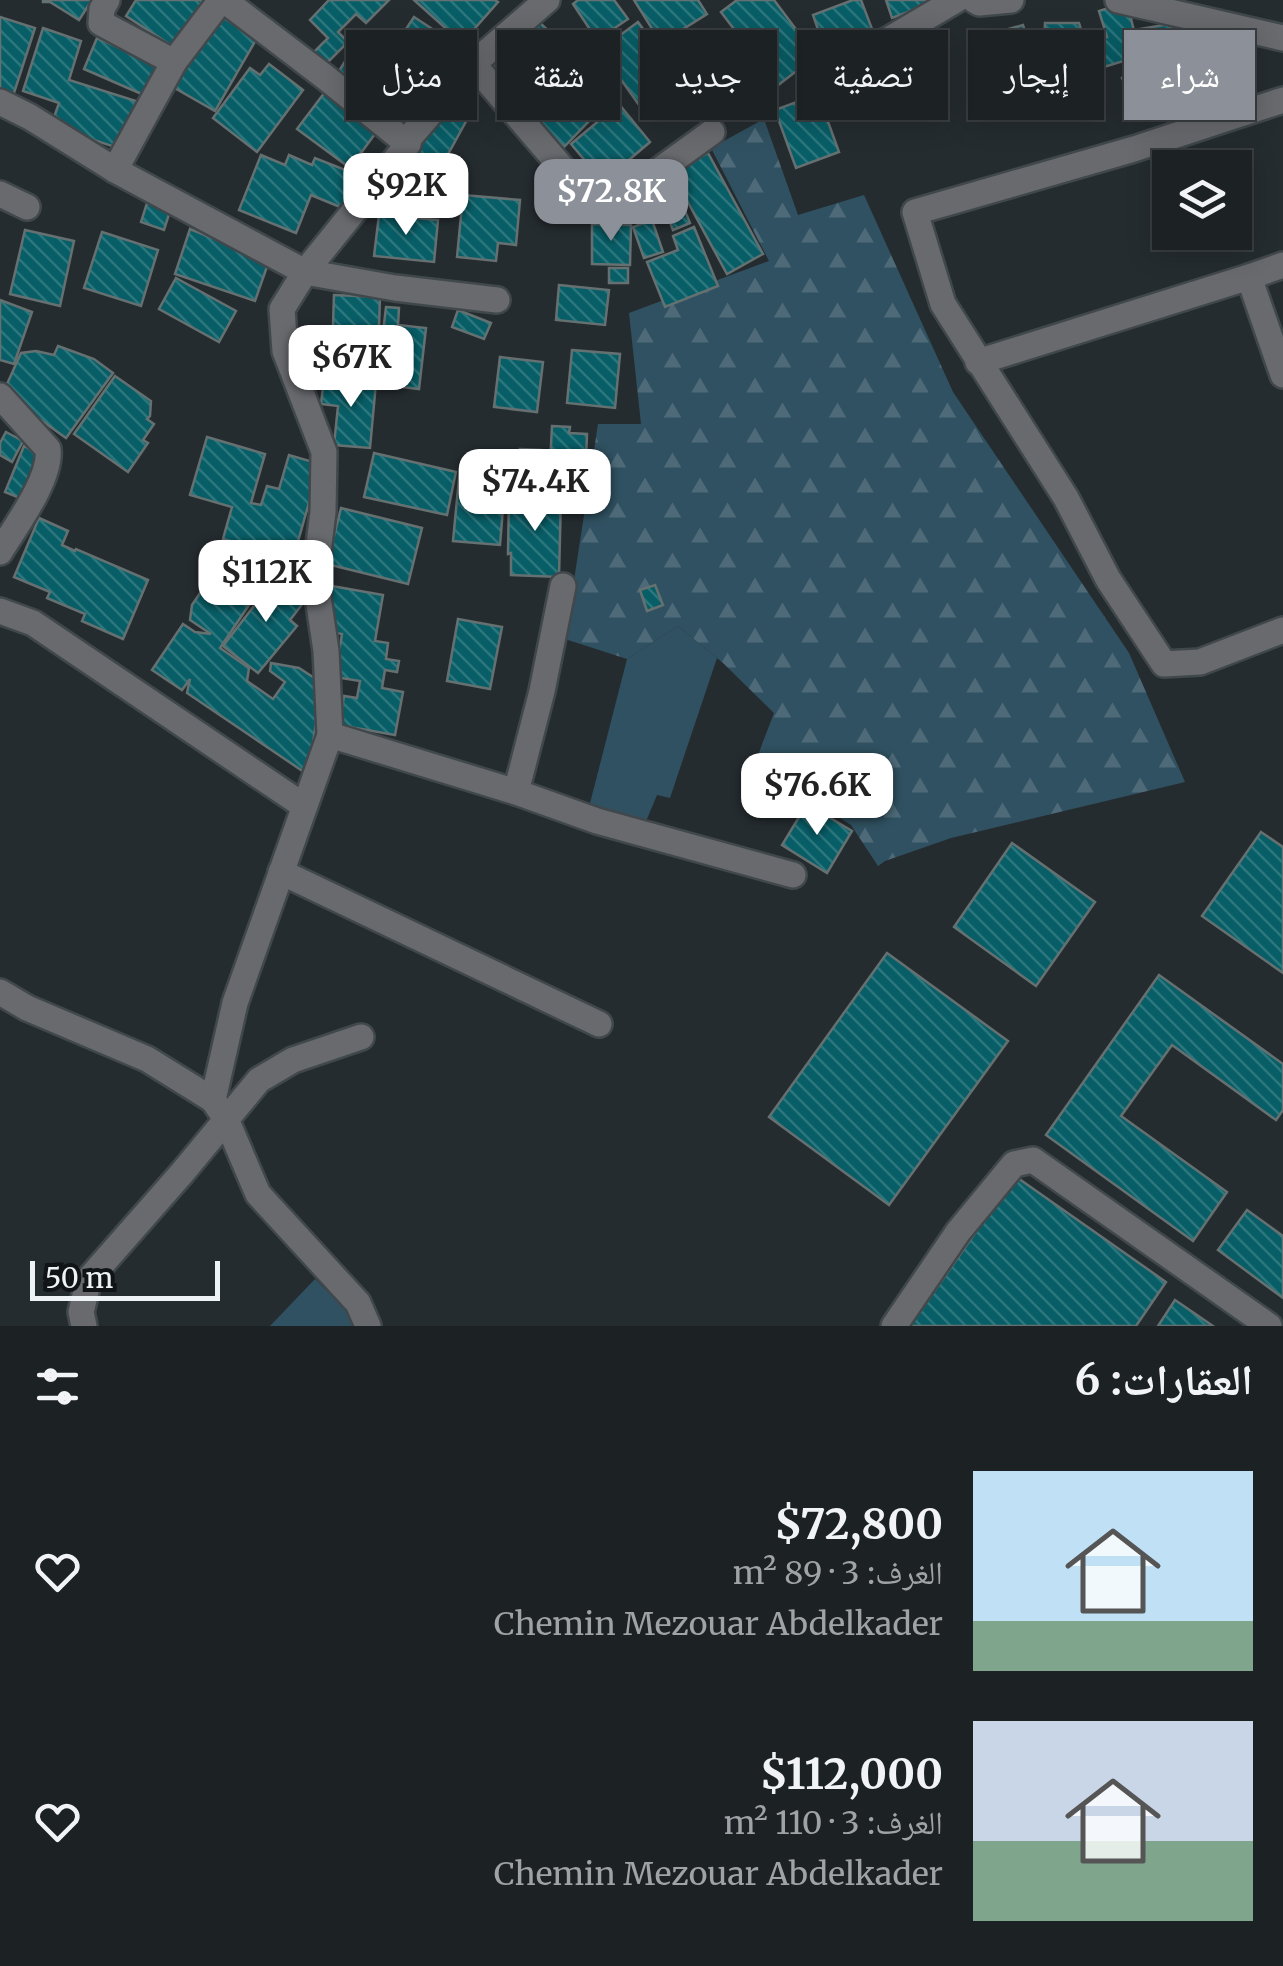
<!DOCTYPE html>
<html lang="ar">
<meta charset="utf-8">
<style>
:root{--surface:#1c2124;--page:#25292c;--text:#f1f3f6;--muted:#a0a3a6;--line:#3a3e41;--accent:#8c9099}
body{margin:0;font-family:Merriweather,"Noto Naskh Arabic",serif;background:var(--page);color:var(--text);direction:rtl;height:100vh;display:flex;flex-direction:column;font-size:38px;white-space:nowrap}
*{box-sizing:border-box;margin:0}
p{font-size:32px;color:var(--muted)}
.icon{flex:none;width:55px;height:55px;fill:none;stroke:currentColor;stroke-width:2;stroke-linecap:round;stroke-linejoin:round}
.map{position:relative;height:1326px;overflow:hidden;direction:ltr}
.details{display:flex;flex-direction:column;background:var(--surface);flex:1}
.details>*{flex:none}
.hud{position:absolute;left:30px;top:30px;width:1225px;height:90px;direction:rtl;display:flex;gap:20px}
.controls{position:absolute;left:1152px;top:150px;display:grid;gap:20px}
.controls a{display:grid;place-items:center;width:100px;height:100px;border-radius:0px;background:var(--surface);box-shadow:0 5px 25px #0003,0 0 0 2px var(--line);font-size:50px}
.scale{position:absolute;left:30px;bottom:25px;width:190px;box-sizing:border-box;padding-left:10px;border:5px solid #eef3f6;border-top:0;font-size:28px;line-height:35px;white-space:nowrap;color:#eef3f6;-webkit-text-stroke:8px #111416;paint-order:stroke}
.price{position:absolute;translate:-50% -85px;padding:0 22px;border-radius:20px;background:#fff;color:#222;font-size:32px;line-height:65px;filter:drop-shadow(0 2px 5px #0008)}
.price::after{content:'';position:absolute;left:50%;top:60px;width:30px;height:22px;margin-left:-15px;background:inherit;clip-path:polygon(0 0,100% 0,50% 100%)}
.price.active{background:var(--accent);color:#fff}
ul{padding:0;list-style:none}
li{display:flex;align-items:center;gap:30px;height:250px;padding:0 30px}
li span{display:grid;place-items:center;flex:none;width:280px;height:200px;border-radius:0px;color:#555}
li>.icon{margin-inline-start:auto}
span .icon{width:120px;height:120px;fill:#fffc;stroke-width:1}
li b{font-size:42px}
h2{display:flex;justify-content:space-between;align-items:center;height:120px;padding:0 30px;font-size:42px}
.tag{padding:0 35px;border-radius:0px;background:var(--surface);box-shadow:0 5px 25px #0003,0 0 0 2px var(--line);font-size:35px;line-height:90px}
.tag.active{background:var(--accent);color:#fff}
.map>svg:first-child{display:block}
.grass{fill:#305161}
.forest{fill:url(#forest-firs)}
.building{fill:url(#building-back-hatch);stroke:#657071;stroke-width:2.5}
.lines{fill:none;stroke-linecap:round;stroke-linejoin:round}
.minor-casing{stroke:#41484c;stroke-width:30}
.minor{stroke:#686a6e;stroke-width:25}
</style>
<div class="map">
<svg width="1283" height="1326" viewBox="0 0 1283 1326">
<defs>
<pattern id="forest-firs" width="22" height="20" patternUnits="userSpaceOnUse" patternTransform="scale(2.5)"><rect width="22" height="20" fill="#305161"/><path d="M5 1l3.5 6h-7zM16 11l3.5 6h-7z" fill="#4e6a78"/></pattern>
<pattern id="building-back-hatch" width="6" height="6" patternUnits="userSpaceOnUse" patternTransform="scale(2.5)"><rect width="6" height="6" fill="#085e67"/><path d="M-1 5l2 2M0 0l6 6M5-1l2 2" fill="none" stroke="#2c767d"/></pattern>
</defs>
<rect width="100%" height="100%" fill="#252c30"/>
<g class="grass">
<polygon points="678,626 717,658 670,798 657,795 644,826 588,811 627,659"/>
<polygon points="315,1279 345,1309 353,1326 270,1326"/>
</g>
<polygon class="forest" points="764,119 798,215 864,195 953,392 1129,653 1185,782 951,838 885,861 878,866 851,825 755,763 774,713 723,663 678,626 627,659 565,639 598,424 641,424 629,313 769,261 711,148"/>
<g class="building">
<polygon points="43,0 92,0 79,20 50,2 43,2"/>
<polygon points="136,0 203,0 174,47 126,16"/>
<polygon points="329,0 389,0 366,23 356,14 338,32 348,42 323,67 311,55 328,38 310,20"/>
<polygon points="414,0 495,0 498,2 462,43"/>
<polygon points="578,0 614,0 628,19 597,40 573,4"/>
<polygon points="634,0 698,0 707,14 661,43"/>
<polygon points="737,0 774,0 816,56 777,86 721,12"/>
<polygon points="853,0 861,0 872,29 824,47 813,15"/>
<polygon points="886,0 926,0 927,5 892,18"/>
<polygon points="1127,2 1140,56 1104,67 1096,41 1107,37 1099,11"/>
<polygon points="215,13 257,38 215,111 173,87"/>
<polygon points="0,17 35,28 13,96 0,92"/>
<polygon points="414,17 463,49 449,69 436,61 432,68 411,55 404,65 389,55"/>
<polygon points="538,21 615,94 564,147 488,73"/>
<polygon points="638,22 688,91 649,119 600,50"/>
<polygon points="1045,23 1079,23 1084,39 1047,51 1059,91 1059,103 1025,101 1010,106 1005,90 996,89 998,32 1023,25 1030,47 1044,48"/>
<polygon points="1170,24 1174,49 1144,53 1140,29"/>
<polygon points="43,28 81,41 69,80 136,101 121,149 51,126 59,103 23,91"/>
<polygon points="917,36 921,54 900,58 896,40"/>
<polygon points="97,38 157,64 144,95 84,69"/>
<polygon points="358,40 433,85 408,127 333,81"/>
<polygon points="1205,49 1213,69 1183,81 1176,61"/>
<polygon points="269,64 303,90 257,152 213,118 250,68 260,75"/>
<polygon points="1137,72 1143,88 1129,93 1122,78"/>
<polygon points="328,88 380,127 350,168 297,129"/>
<polygon points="818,94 839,152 796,168 775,110"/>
<polygon points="445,103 469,116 430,187 405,174"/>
<polygon points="619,104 650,142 603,182 571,144"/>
<polygon points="708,153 763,254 727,274 672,173"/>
<polygon points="261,155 285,165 289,155 312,165 315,158 358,175 345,209 311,195 296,233 239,210"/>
<polygon points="669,172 690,223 673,230 653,179"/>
<polygon points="404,174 418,187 405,201 391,188"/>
<polygon points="654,185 657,217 610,223 606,191"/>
<polygon points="463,195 520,200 516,245 498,243 496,261 457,257"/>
<polygon points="147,203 170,211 164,230 141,222"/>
<polygon points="379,215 438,220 434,262 374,256"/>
<polygon points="652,220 663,252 644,258 633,227"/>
<polygon points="592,224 631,225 630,265 592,264"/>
<polygon points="694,227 718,286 665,307 647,262 678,250 673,236"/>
<polygon points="190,229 269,261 255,301 175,274"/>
<polygon points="25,230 74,241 60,306 10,294"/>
<polygon points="102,232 158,250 141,306 84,288"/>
<rect x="609" y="268" width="19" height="15"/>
<polygon points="176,278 236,311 219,342 159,309"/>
<polygon points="559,285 609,290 605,325 556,320"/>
<polygon points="334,295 380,297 378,358 332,356"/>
<polygon points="0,300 32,312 14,364 0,360"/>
<polygon points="386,307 399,308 398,325 426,328 419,389 377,384"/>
<polygon points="458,310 491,323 484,339 452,327"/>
<polygon points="58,346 94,359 113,373 66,438 3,393 21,353 36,351 54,355"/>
<polygon points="572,350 620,354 615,408 567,403"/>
<polygon points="500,357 543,362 537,412 494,407"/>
<polygon points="115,376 151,401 150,416 147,419 154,424 143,440 148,443 128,472 74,434"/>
<polygon points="324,378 376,383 370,448 334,445 338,406 321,404"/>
<polygon points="552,426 570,427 569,433 587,434 585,486 549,484"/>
<polygon points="6,432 23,441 12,462 0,455 0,443"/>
<polygon points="207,437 265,454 251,503 261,505 267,486 279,489 289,455 320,464 293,559 223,539 232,507 190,495"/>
<polygon points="24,446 46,456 27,501 5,492"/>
<polygon points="520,449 541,450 540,488 519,487"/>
<polygon points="374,453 456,472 447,515 364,497"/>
<polygon points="460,468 506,472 500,545 453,541"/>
<polygon points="509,493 561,495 559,577 511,575 511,553 508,554"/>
<polygon points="341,508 422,528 408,584 327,564"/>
<polygon points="39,518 68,531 62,545 75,551 76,549 148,580 123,639 82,621 85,614 47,598 50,592 14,577"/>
<polygon points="217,568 238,572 261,587 220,648 249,668 247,681 273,699 285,682 270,671 271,663 299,668 322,683 310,763 304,772 187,693 190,679 182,690 152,670 183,624 195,632 211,634 190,620 192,605"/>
<polygon points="278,575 307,598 290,620 297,626 258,673 223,646"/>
<polygon points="655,585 663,605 647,611 640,590"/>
<polygon points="332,586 383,595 375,641 388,643 386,659 399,661 397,672 385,670 382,688 403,692 395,735 339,725 344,696 357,698 360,681 335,677 342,634 325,631"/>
<polygon points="458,619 502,627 490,689 447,681"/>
<polygon points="807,804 852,831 827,873 782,845"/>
<polygon points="1261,832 1283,847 1283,973 1202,916"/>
<polygon points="1012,843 1095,902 1036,986 954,927"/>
<polygon points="887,953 1008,1041 889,1205 769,1117"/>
<polygon points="1159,975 1283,1064 1283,1110 1276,1120 1172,1045 1121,1116 1227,1192 1193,1241 1046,1135"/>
<polygon points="1015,1176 1166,1282 1136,1326 910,1326"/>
<polygon points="1247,1210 1283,1236 1283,1298 1218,1250"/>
<polygon points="1175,1300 1213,1326 1158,1326"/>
</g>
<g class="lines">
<g class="minor-casing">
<g id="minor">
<polyline points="107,0 102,9 101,23 174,62 115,170"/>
<polyline points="224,0 325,77 408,144"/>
<polyline points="974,0 979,3 1011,0"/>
<polyline points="1118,0 1283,38"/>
<polyline points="174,62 221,0"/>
<polyline points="473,64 587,197 654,174 712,132"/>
<polyline points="816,70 888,40 956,0"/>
<polyline points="1283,100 1134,149 915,212 943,304 1066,498 1108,579 1164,664 1200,662 1283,630"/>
<polyline points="0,102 30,117 115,170 305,272 395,288 497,300"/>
<polyline points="0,194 27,207"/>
<polyline points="1283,265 1249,277 1283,375"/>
<polyline points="978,362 1249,277"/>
<path d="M0 396 48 449C52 478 15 527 0 552"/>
<polyline points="0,611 33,623 304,806"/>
<polyline points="330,735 516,792 597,821 793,875"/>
<polyline points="516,792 542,691 563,586"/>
<polyline points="281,872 599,1024"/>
<polyline points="0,992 27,1008 147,1059 213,1100"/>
<polyline points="84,1326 81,1312 89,1279 182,1173 259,1080 293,1060 361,1037"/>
<polyline points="368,1326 358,1303 258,1194 226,1119 213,1100 235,1003 330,735 326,651 315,577 323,512 324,452 285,351 282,309 305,272 408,144 409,138 473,64 547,0"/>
<polyline points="894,1326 958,1232 1014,1164 1033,1160 1269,1326"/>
</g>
</g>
<use href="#minor" class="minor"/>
</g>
</svg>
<div class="controls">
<a><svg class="icon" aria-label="layers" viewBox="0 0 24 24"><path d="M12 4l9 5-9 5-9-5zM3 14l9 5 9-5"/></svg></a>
</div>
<div class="scale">50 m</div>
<b class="price" style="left:406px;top:238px">$92K</b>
<b class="price active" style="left:611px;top:244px">$72.8K</b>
<b class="price" style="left:351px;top:410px">$67K</b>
<b class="price" style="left:535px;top:534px">$74.4K</b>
<b class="price" style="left:266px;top:625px">$112K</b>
<b class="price" style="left:817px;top:838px">$76.6K</b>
<div class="hud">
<a class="tag active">شراء</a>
<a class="tag">إيجار</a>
<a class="tag">تصفية</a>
<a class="tag">جديد</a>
<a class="tag">شقة</a>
<a class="tag">منزل</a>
</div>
</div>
<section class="details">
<h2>العقارات: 6<svg class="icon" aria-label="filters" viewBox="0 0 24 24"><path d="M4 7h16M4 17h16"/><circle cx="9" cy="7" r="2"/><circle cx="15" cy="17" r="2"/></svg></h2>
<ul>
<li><span style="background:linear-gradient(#bfe0f5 75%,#7fa58c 0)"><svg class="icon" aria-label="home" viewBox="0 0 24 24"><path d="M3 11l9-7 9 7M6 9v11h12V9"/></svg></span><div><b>$72,800</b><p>الغرف: 3 · 89 m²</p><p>Chemin Mezouar Abdelkader</p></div><svg class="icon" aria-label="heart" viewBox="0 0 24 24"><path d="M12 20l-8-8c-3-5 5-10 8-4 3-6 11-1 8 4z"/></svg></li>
<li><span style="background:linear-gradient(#c9d6e8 60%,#7fa58c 0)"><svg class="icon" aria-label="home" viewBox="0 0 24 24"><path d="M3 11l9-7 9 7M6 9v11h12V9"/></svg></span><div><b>$112,000</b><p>الغرف: 3 · 110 m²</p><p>Chemin Mezouar Abdelkader</p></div><svg class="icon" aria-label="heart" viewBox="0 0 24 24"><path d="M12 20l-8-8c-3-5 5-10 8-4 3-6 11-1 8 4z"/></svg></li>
</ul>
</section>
